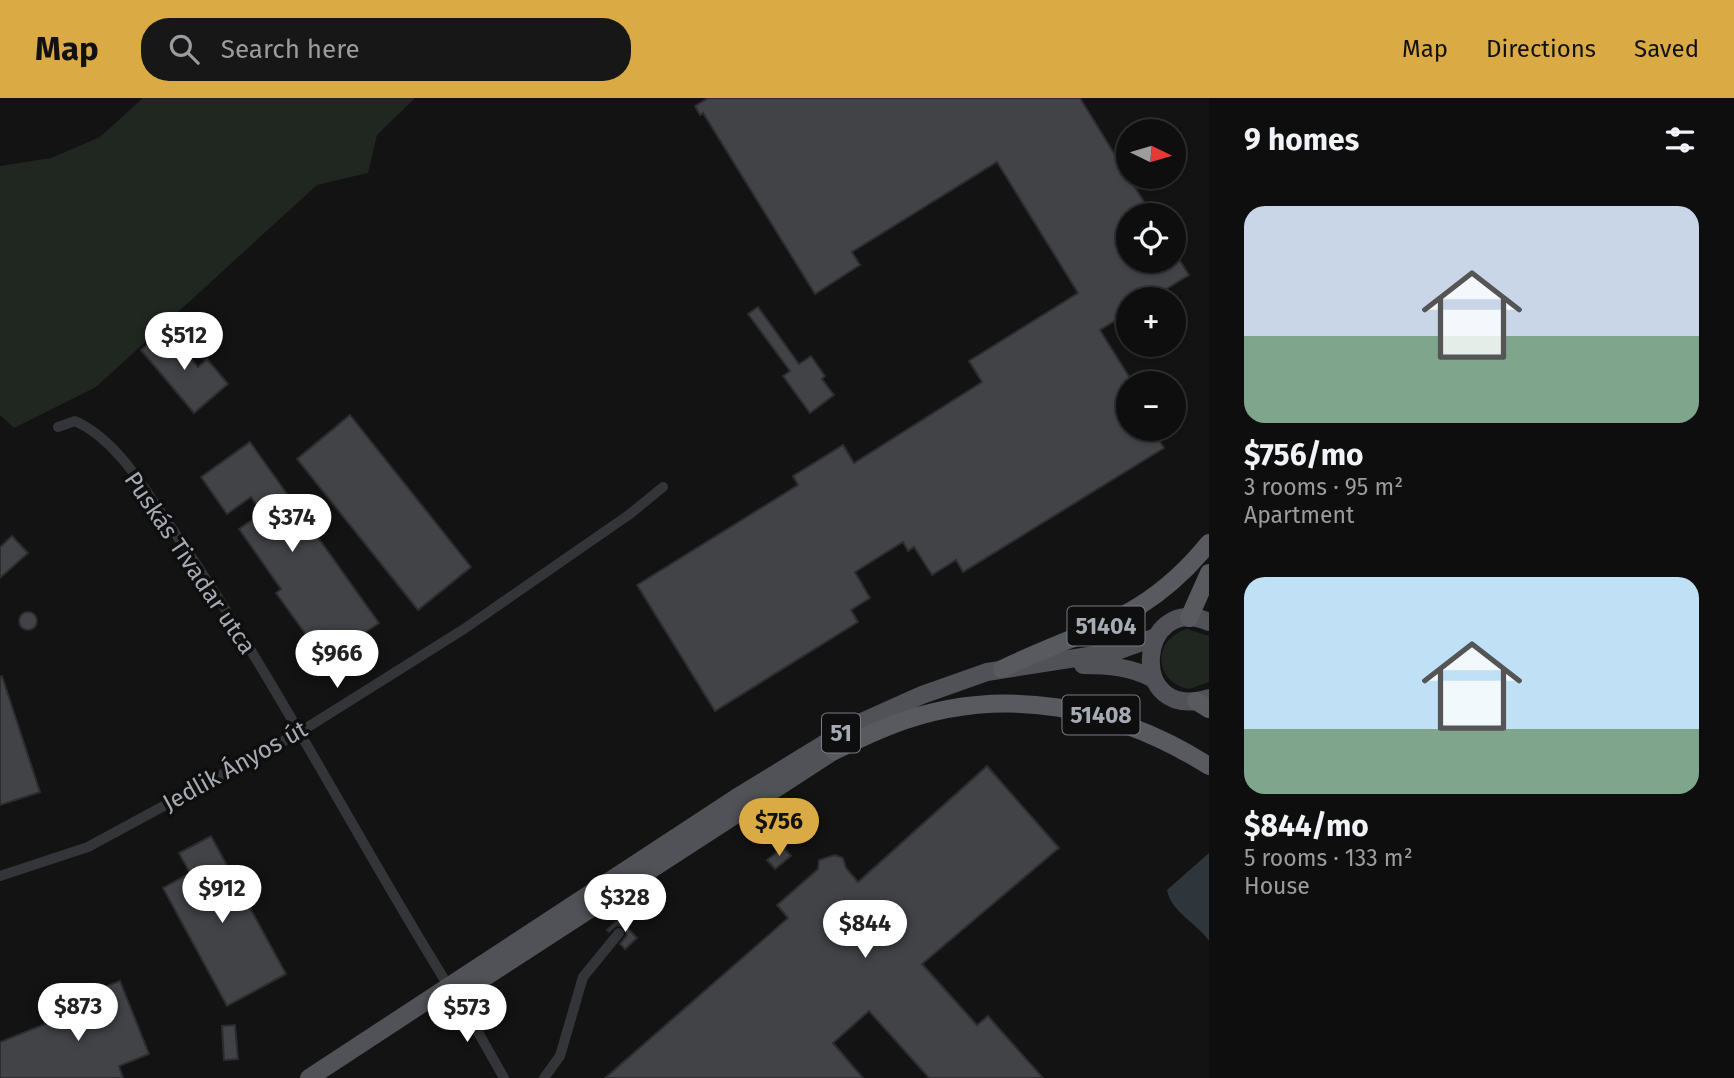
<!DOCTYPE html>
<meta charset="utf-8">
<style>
:root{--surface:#0e0e0f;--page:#171718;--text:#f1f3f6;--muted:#9b9c9e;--line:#2e2e2f;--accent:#daaa45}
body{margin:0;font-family:"Fira Sans",sans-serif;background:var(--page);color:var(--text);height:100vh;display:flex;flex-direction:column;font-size:26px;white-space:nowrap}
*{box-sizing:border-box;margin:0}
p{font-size:23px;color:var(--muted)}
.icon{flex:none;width:38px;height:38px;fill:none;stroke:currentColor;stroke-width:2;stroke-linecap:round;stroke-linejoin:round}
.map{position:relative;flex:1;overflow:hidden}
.panel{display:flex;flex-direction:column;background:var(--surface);width:525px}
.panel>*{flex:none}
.needle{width:46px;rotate:95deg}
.controls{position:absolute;left:1116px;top:21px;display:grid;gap:14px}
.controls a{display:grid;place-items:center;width:70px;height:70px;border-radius:50%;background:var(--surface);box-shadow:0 2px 5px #0004,0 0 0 2px var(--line);font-size:35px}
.price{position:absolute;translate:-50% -60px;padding:0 16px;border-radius:24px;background:#fff;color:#222;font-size:23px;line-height:46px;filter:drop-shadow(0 2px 4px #0008)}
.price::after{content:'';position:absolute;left:50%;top:42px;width:21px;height:16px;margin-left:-10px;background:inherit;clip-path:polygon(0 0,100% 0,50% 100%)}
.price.on{background:var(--accent);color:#111}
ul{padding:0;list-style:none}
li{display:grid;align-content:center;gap:14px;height:371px;padding:0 35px}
li span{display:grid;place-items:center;height:217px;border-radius:21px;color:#555}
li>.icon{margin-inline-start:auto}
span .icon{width:126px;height:126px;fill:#fffc;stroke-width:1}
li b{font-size:30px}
h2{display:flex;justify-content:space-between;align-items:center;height:84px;padding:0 35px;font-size:30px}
header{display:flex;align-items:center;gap:42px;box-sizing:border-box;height:98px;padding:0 35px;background:var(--accent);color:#111}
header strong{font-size:33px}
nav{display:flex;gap:38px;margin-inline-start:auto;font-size:24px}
.search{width:490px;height:63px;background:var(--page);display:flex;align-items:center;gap:18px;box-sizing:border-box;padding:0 24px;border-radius:28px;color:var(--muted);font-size:26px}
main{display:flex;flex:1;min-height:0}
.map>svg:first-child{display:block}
.green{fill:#202620}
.water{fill:#2e353b}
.building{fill:#424347;stroke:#2d2d30;stroke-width:2}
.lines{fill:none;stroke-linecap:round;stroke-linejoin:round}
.minor{stroke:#343539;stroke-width:10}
.primary{stroke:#515257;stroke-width:18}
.trunk{stroke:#595a60;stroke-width:18}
.labels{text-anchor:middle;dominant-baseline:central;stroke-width:7;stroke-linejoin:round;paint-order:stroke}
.shield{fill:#0e0e0f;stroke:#787b82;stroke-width:2}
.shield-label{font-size:23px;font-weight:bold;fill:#a6aab3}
.street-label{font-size:24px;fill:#a6aab3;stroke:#0e0e0f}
</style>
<header>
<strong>Map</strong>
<div class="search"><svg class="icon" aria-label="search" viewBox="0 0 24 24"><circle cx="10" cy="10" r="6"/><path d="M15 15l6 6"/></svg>Search here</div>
<nav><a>Map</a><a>Directions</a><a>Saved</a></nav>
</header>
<main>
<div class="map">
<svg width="1209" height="980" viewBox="0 0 1209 980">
<rect width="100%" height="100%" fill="#131314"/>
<g class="green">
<polygon points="143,0 415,0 377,37 368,75 317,87 96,289 14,330 0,317 0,68 51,60 100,39"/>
<path d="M1187 531 1209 538V584L1189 591C1153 584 1152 541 1187 531Z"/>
</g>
<path class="water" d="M1209 755V843C1197 825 1171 814 1167 792Z"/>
<g class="building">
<polygon points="708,0 1080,0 1152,117 1129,117 1129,163 1180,163 1189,177 1150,201 1129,201 1129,214 1100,232 1133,285 1129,285 1129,331 1152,331 1164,350 963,474 956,462 932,477 914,449 908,453 903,444 855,474 870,500 851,512 858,524 715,613 637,487 798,387 793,378 843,347 854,365 982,284 969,263 1078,195 997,64 852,154 860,167 815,196 703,15 700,17 695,8"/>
<polygon points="758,209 799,266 811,258 825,278 822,281 834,297 810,315 783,278 790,273 748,216"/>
<polygon points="165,231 198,269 207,261 228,286 194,315 141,252"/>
<polygon points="350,317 471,469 418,512 297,361"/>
<polygon points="250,344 379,525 331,558 326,552 320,556 276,495 281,491 239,431 262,415 251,399 227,416 201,379"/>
<polygon points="12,438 28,455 0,480 0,449"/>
<circle cx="28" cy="523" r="9"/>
<polygon points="2,578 40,694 0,707 0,579"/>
<polygon points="987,668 1059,750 922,866 977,927 988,918 1043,980 929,980 869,913 833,945 863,980 605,980 788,820 777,807 818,771 819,762 835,757 843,760 846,770 858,784"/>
<polygon points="211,738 286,876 227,908 163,790 190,775 179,755"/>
<polygon points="783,749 791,758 775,771 767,762"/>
<polygon points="619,821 637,840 625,851 620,846 627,837 624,829 617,827 609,834 607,832"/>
<polygon points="120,883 149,956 119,968 123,980 0,980 0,944 103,903 99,891"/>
<polygon points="235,927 238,961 224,962 222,928"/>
</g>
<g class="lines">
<g class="minor">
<path d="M58 329 75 323C118 342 146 394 173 432 274 578 355 738 449 889"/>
<polyline points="0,778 88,749 300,634 464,531 630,416 663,389"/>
<polyline points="457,897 504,980"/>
<polyline points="544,980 560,958 583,879 619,835"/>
</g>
<g class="primary">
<path d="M1209 524C1137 493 1126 626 1209 600"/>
<path d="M1083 567C1108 567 1131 569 1154 581"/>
<polyline points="476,885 846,645"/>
<polyline points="309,980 736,700 855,627 922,597 987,574 1114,554 1156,539"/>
</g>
<g class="trunk">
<polyline points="1189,520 1209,475"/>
<path d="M1002 571C1088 529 1144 525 1209 445"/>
<polyline points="1196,603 1209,611"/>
<path d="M834 653C853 644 873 634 892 627 1001 585 1114 608 1209 668"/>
</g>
</g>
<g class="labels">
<g class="shield">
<rect x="1067.5" y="508.5" width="77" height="39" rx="5"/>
<rect x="1062.5" y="597.5" width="77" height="39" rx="5"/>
<rect x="822" y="615.5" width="38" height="39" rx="5"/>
</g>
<g class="shield-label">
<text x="1106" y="528">51404</text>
<text x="1101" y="617">51408</text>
<text x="841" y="635">51</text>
</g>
<g class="street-label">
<text transform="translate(190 465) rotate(56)">Puskás Tivadar utca</text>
<text transform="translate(235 668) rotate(-29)">Jedlik Ányos út</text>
</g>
</g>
</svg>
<div class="controls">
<a><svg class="needle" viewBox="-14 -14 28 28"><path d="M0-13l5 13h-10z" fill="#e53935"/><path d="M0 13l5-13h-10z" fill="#9b9c9e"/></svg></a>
<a><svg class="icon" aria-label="locate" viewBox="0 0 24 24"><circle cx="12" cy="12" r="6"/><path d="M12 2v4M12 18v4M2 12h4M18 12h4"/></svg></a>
<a>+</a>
<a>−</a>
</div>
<b class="price" style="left:184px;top:274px">$512</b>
<b class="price" style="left:292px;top:456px">$374</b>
<b class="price" style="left:337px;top:592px">$966</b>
<b class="price on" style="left:779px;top:760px">$756</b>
<b class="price" style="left:222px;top:827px">$912</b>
<b class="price" style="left:625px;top:836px">$328</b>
<b class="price" style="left:865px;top:862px">$844</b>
<b class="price" style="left:78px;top:945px">$873</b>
<b class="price" style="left:467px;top:946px">$573</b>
</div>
<section class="panel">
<h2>9 homes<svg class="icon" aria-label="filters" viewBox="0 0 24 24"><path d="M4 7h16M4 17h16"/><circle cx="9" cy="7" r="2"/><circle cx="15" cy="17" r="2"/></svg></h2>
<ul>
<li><span style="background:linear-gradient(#c9d6e8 60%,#7fa58c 0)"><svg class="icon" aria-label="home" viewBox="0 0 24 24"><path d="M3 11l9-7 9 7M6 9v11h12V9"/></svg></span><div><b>$756/mo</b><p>3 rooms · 95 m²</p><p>Apartment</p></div></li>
<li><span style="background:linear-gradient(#bfe0f5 70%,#7fa58c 0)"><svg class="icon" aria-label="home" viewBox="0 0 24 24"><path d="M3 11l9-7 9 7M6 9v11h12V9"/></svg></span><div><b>$844/mo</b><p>5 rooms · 133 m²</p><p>House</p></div></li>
</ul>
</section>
</main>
